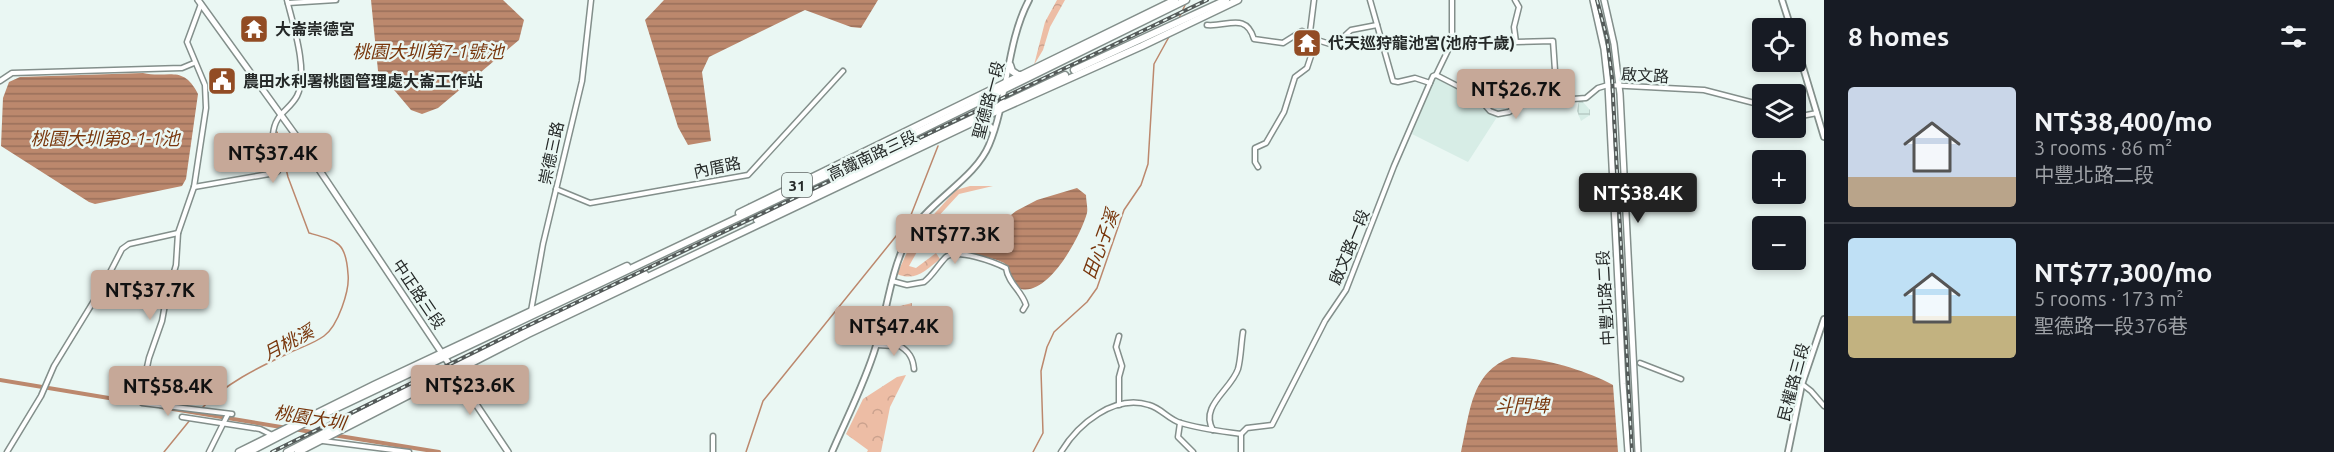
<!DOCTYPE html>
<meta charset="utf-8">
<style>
:root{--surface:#171b24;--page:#20242c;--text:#f1f3f6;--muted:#9ea1a6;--line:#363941;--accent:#c6a898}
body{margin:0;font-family:Ubuntu,"Noto Sans TC",sans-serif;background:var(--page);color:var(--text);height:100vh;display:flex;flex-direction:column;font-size:22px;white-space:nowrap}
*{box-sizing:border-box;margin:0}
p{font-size:20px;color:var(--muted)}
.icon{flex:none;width:33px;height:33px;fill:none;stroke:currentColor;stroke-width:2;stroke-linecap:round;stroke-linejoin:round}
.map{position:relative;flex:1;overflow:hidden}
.panel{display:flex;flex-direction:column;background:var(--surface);width:510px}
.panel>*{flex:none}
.buttons{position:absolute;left:1752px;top:18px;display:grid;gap:12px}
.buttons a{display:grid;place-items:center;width:54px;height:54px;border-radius:6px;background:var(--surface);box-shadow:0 3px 9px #0003;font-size:30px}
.price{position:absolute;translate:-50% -51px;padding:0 14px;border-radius:6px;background:var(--accent);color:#111;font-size:20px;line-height:39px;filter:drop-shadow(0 2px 3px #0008)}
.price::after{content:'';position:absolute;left:50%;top:36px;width:18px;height:14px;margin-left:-9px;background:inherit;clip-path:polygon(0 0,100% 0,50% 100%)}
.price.selected{background:#222;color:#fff}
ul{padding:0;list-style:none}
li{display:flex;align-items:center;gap:18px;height:150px;padding:0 24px}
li+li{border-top:2px solid var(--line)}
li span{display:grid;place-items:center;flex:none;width:168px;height:120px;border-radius:6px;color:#555}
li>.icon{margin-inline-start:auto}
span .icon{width:72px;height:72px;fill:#fffc;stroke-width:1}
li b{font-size:26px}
h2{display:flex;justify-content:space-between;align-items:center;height:72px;padding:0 24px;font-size:26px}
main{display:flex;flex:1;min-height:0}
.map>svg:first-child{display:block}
.built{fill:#d7ede6}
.industrial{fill:url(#industrial-grid)}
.forest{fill:url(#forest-crowns)}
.water{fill:url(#water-rules)}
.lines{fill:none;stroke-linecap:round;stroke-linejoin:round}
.stream{stroke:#bc886d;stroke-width:1.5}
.canal{stroke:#bc886d;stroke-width:4}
.minor-tunnel{stroke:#c3ceca;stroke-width:4;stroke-dasharray:4 2;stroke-linecap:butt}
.minor-casing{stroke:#838f8b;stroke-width:7}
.tertiary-casing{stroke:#838f8b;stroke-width:8}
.secondary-casing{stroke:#838f8b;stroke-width:8}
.primary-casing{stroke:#838f8b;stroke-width:9}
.minor{stroke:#fff;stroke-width:4}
.tertiary{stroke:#fff;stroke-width:4.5}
.secondary{stroke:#fff;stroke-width:5}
.primary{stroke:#fff;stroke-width:6}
.rail-casing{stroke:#555b5a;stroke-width:4}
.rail{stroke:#eaf7f3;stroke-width:1.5;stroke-dasharray:4.5;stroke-linecap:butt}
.labels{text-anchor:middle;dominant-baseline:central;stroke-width:5;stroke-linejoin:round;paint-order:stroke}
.shield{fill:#eaf7f3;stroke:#606765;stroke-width:1.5}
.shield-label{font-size:15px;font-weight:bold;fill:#252928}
.poi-label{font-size:16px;font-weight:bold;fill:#252928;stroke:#eaf7f3;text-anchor:start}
.street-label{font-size:16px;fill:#252928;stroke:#eaf7f3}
.water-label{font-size:18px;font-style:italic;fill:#78360c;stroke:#eaf7f3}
</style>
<main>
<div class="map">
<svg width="1824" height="452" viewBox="0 0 1824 452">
<defs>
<pattern id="industrial-grid" width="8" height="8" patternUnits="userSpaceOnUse" patternTransform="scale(1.5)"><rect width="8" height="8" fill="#d7ede6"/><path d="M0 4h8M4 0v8" fill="none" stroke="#b8cbc5"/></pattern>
<pattern id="forest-crowns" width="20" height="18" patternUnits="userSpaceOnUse" patternTransform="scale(1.5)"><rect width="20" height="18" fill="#edbda5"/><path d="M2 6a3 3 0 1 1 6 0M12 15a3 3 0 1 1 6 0" fill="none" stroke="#cba28e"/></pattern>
<pattern id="water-rules" width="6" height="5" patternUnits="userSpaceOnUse" patternTransform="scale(1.5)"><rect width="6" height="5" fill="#bc886d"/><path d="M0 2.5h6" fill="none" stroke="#996f5a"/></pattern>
</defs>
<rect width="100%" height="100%" fill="#eaf7f3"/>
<polygon class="built" points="1435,78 1478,100 1488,112 1497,117 1468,162 1412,134"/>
<polygon class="industrial" points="1579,100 1583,100 1583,102 1590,110 1590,115 1581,121 1577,111"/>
<g class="forest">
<polygon points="1057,0 1065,0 1050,27 1043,50 1034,65 1045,22"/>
<path d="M970 186H993L959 194 935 220 909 266 916 268 936 253 940 259C926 270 916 282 897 274L915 235 956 190Z"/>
<polygon points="912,303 910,345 904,324 892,308"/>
<polygon points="906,375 890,407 881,452 867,452 868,450 846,434 863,399 897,377"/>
</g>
<g class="water">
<polygon points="371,0 503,0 524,20 519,40 438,108 422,114 411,110 378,71"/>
<polygon points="664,0 878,0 861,28 851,27 805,10 709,57 702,72 711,141 688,145 678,127 645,20"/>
<path d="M143 73C168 79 183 64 198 94L186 179 182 186 95 204 89 202 1 146 3 98 9 82 20 77Z"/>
<path d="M1077 188 1086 195C1086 201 1088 207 1087 213 1081 235 1049 296 1021 289 1010 286 1013 269 1004 263 995 258 973 255 963 253L1016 211 1037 200Z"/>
<path d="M1512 357C1543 358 1585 370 1613 385L1618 452H1461C1470 414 1470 372 1512 357Z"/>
</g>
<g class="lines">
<g class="stream">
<polyline points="1178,20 1186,3"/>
<path d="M202 408C225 384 257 368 287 354 299 348 313 344 324 336 338 326 350 290 348 274 346 242 338 241 309 233L288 177 277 132"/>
<polyline points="164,452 190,420"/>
<polyline points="746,452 763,401 909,220 938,146"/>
<polyline points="1033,452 1043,433 1041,371 1047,347 1054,332 1087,302 1097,288 1124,210 1141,185 1148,164 1154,64 1170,35"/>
</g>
<g class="canal">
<polyline points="0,380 145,404"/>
<polyline points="161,407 287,428"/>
<polyline points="294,429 323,434"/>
<polyline points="333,435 439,452"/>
</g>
<polyline class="minor-tunnel" points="745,234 750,203"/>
<g class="minor-casing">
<g id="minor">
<polyline points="1370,0 1393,81 1398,82 1415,78 1430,83"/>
<polyline points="1515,0 1519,7 1514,27 1516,42 1553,41 1557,100"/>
<polyline points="288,3 336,0"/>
<path d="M1207 25C1227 27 1246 12 1254 39L1283 43 1302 31 1314 39 1330 44 1339 41 1351 30 1377 25"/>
<polyline points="1436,75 1477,96 1490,111 1498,114 1509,112 1522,103 1586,98 1598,88 1608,85 1704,90 1762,105"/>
<polyline points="0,81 12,73 182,68 194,63"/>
<polyline points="1796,117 1817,113"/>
<polyline points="1258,167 1255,162 1255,148 1266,143 1284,112 1295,77 1307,68 1311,56 1310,32 1314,0"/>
<path d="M194 187 275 173 278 171C281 158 271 147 273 134 275 113 289 111 297 96 309 73 293 24 287 0"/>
<polyline points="556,189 590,203 748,175 843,71"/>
<polyline points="178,233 176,265 166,299 162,321 149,358 140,399 142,403 232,414"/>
<path d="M892 281 907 285 924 282C933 275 938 265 946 257 957 248 994 262 1006 268 1008 283 1022 291 1026 305L1023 310"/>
<polyline points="531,311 543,244 582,81 591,0"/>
<polyline points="1119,336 1116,347 1122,366 1119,377 1119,405"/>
<polyline points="877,345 894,346 900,343"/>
<path d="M898 345C909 351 913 358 914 369"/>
<polyline points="1640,363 1681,379"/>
<polyline points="1802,384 1811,391 1824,406"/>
<polyline points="182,417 260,429 272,435"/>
<polyline points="1180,423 1178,437 1193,452"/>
<path d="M1213 430C1199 406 1231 390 1238 369 1241 358 1241 344 1243 332"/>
<polyline points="1241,434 1247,428 1272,425 1325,321 1346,290 1394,166 1433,76 1436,75 1452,42 1452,0"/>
<polyline points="1241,434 1241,452"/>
<polyline points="323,441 409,452"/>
<polyline points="7,452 41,396 54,366 103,286 122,249 129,244 178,233 194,187 206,108 205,85 187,42 201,4"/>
<polyline points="209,452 228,414"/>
<polyline points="713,452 713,436"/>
<path d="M1061 452C1078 424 1114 394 1149 405 1161 408 1169 420 1181 423 1201 429 1220 431 1241 434"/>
</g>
</g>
<g class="tertiary-casing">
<g id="tertiary">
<polyline points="1782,0 1791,28"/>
<polyline points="1796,44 1824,137"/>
<path d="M832 452C847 417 865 383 876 346 887 311 890 275 906 241 924 203 974 181 989 145 1008 100 1006 43 1029 0"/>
<polyline points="1788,452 1802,384 1824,319"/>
</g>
</g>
<g class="secondary-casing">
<g id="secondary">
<polyline points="198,0 302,144 508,452"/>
<polyline points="1593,0 1604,49 1608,85 1623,384 1628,452"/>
<polyline points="1604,0 1614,44 1620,94 1638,452"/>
</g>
</g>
<g class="primary-casing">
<g id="primary">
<polyline points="1010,65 1012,71 1018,75 1024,75"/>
<polyline points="1074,70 1226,0"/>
<polyline points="979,121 985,122 993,130"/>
<polyline points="739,213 1175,0"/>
<polyline points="757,220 1065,75"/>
<polyline points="239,452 374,385 627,266"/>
<polyline points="249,452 301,425 879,151 1186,0"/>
<polyline points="287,452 489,348 645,274"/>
<polyline points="298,452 528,334 999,110 1142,46 1238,0"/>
</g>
</g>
<use href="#minor" class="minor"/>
<use href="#tertiary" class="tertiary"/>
<use href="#secondary" class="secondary"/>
<use href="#primary" class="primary"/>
<g class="rail-casing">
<g id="rail">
<polyline points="1597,0 1607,38 1612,77 1632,452"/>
<polyline points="272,452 519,330 1207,0"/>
</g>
</g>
<use href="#rail" class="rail"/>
</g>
<defs>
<g id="temple-square" transform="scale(1.5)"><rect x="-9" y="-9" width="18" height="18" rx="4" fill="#924c24" stroke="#eaf7f3"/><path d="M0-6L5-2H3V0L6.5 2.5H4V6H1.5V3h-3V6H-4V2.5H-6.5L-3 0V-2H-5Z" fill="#fff"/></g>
<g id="civic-square" transform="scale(1.5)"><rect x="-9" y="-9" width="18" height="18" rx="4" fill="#924c24" stroke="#eaf7f3"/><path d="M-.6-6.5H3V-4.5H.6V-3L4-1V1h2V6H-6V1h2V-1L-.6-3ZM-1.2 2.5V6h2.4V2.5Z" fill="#fff"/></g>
</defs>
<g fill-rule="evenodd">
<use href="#temple-square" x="254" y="29"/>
<use href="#temple-square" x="1307" y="43"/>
<use href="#civic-square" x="222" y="81"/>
</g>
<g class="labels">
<rect class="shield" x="782" y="173" width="30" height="24" rx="4.5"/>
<g class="shield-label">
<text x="797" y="185">31</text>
</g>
<g class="poi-label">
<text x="275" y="29">大崙崇德宮</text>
<text x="1328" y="43">代天巡狩龍池宮(池府千歲)</text>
<text x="243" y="81">農田水利署桃園管理處大崙工作站</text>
</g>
<g class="street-label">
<text transform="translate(1645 75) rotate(3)">啟文路</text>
<text transform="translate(988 100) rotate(-75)">聖德路一段</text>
<text transform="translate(551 153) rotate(-78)">崇德三路</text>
<text transform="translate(872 155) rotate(-25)">高鐵南路三段</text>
<text transform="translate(717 167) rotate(-12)">內厝路</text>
<text transform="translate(1349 247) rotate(-68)">啟文路一段</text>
<text transform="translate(419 294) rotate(56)">中正路三段</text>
<text transform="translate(1605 298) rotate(-93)">中豐北路二段</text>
<text transform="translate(1793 382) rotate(-75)">民權路三段</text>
</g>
<g class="water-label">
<text x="428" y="51">桃園大圳第7-1號池</text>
<text x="105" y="138">桃園大圳第8-1-1池</text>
<text transform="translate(1100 244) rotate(-70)">田心子溪</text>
<text transform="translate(288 342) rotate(-28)">月桃溪</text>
<text x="1522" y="405">斗門埤</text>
<text transform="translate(310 417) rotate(9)">桃園大圳</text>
</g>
</g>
</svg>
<div class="buttons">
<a><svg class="icon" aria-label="locate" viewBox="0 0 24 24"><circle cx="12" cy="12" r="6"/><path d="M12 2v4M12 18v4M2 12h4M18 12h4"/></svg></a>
<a><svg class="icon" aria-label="layers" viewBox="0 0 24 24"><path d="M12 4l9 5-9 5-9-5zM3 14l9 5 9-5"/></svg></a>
<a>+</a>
<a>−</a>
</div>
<b class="price" style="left:1516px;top:120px">NT$26.7K</b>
<b class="price" style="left:273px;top:184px">NT$37.4K</b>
<b class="price selected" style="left:1638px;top:224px">NT$38.4K</b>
<b class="price" style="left:955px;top:265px">NT$77.3K</b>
<b class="price" style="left:150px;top:321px">NT$37.7K</b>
<b class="price" style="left:894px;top:357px">NT$47.4K</b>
<b class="price" style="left:470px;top:416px">NT$23.6K</b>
<b class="price" style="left:168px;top:417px">NT$58.4K</b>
</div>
<section class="panel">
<h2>8 homes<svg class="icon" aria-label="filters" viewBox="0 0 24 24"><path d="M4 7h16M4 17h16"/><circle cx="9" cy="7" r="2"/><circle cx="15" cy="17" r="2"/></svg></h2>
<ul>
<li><span style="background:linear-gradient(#c9d6e8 75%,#b9a48a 0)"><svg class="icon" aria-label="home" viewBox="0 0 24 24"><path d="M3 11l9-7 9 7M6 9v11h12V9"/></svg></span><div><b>NT$38,400/mo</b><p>3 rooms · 86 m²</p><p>中豐北路二段</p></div></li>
<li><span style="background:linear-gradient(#bfe0f5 65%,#c2b280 0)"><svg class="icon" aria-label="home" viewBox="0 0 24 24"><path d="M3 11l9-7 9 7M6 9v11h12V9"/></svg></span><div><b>NT$77,300/mo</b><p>5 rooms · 173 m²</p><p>聖德路一段376巷</p></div></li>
</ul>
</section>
</main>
